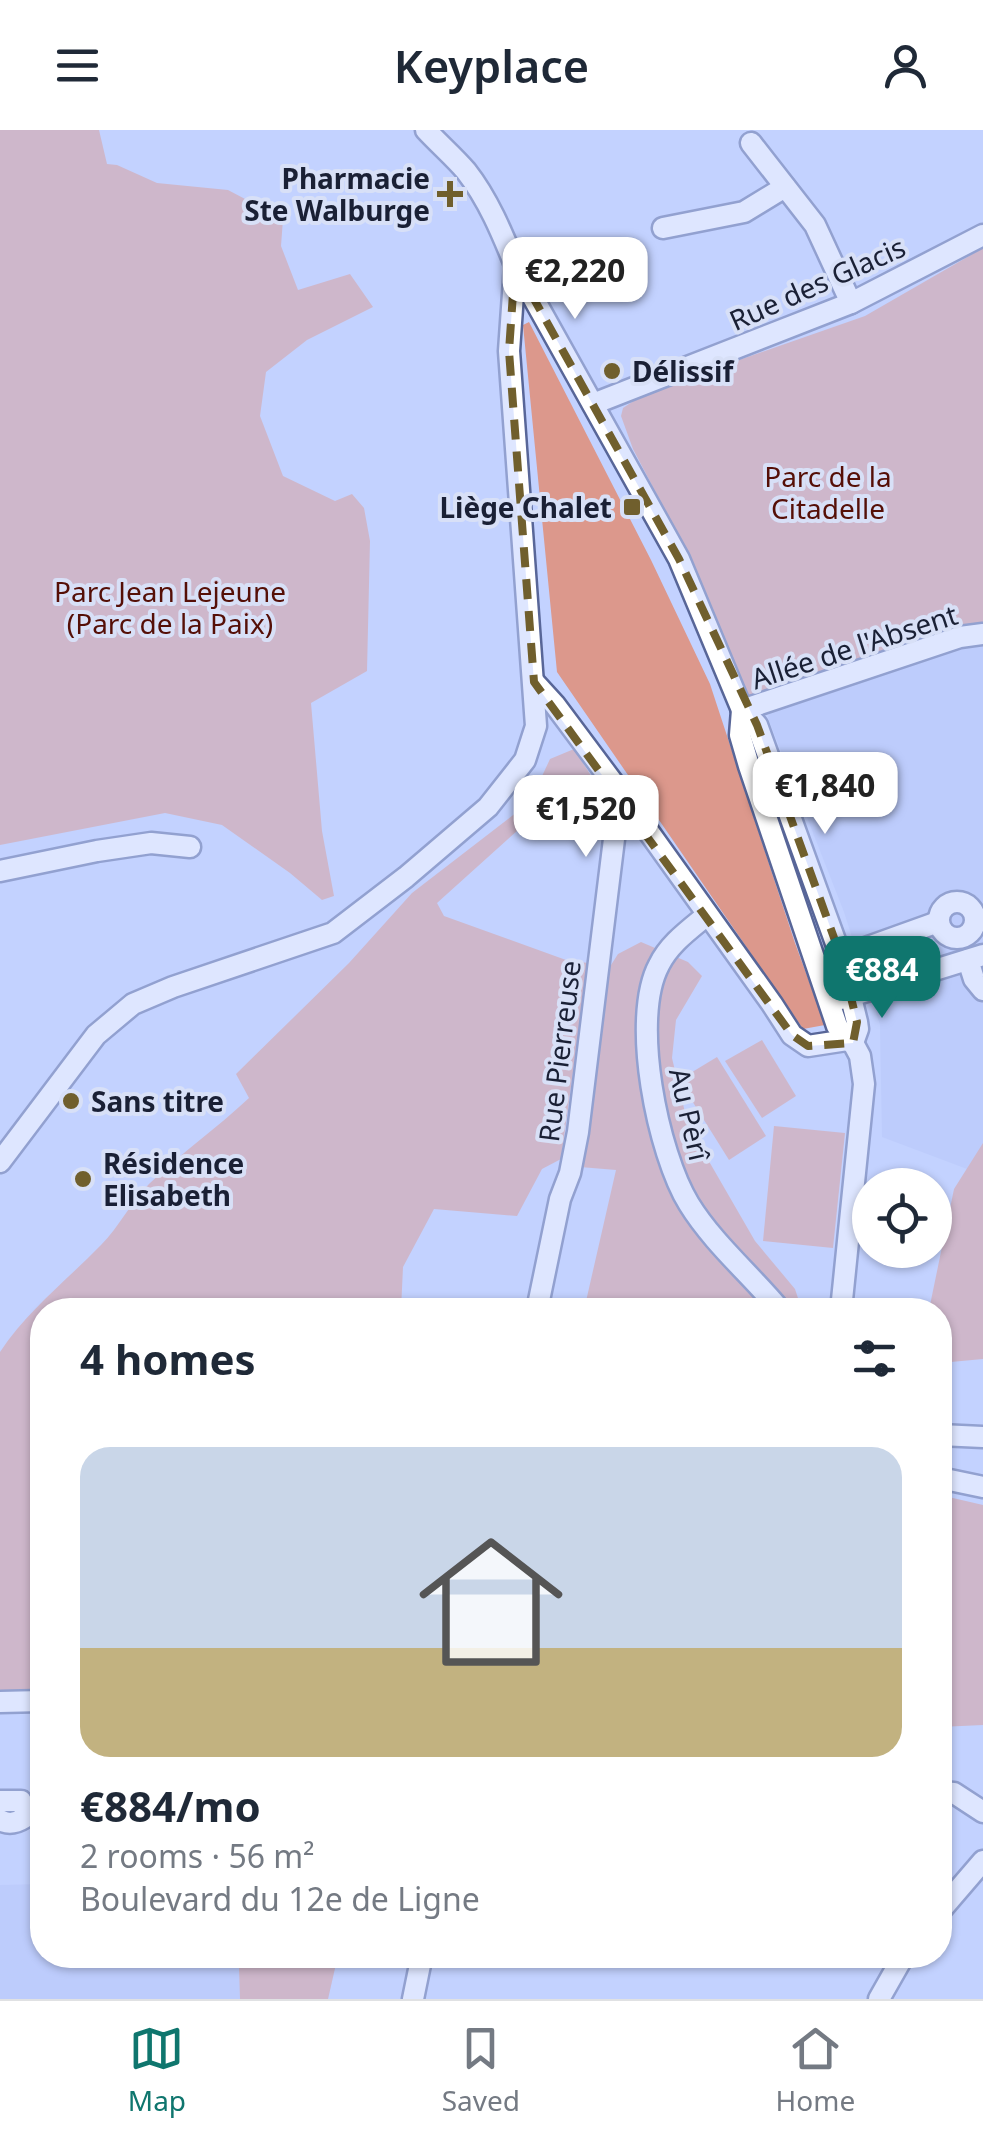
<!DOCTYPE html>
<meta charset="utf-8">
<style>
:root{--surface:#fff;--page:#f2f2f3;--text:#1f2937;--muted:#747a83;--line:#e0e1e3;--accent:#0f766e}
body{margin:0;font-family:"Noto Sans",sans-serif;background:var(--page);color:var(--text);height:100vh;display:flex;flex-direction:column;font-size:38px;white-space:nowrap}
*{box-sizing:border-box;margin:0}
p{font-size:32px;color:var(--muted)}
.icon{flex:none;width:55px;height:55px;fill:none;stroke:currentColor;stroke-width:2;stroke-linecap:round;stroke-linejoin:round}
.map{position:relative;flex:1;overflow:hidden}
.drawer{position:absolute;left:30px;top:1168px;width:922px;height:670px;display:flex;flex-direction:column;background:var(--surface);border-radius:40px;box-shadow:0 2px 8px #0004}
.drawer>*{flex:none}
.controls{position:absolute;left:852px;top:1038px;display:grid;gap:20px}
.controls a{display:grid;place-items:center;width:100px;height:100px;border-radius:50%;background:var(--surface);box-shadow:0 2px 8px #0004;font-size:50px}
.price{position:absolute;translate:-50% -85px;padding:0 22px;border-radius:20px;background:#fff;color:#222;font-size:32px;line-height:65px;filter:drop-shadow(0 2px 5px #0008)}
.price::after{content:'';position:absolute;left:50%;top:60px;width:30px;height:22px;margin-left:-15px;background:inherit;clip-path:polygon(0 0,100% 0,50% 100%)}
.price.on{background:var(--accent);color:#fff}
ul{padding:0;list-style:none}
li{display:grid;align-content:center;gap:20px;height:530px;padding:0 50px}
li span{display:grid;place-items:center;height:310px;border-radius:30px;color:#555}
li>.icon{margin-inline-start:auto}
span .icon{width:180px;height:180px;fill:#fffc;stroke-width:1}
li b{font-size:42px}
h2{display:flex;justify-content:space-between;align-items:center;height:120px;padding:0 50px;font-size:42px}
header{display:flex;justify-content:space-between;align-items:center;height:130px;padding:0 50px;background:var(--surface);font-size:45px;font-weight:600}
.menu{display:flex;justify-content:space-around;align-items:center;height:140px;border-top:2px solid var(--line);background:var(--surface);font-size:28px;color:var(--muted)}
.menu a{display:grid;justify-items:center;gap:5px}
.menu .on{color:var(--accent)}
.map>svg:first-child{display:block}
.built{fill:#b6c6f8}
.green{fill:#dc988c}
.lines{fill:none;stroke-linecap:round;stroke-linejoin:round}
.minor-casing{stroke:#586698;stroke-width:25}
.minor{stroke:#fff;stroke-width:20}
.marked{fill:none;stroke:#705f2d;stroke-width:8;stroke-dasharray:20 12;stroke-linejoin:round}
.poi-dot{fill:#705f2d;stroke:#d8e0f7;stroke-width:4}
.labels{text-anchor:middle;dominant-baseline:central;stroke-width:8;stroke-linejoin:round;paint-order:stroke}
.poi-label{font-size:28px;font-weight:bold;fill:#1a2035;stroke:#d8e0f7;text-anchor:start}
.street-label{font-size:28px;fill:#1a2035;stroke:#d8e0f7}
.park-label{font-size:28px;fill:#550f07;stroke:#d8e0f7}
</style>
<header><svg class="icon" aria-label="menu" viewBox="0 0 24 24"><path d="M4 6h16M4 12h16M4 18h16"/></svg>Keyplace<svg class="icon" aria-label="person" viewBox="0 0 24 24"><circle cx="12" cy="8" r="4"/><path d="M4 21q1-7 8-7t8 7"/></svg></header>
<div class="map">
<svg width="983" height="1869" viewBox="0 0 983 1869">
<rect width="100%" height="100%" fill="#c3d2ff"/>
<g class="built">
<polygon points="983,509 983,1045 882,1007 880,895 844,782 768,588 770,580"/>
<polygon points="42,1754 42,1825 338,1825 328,1869 0,1869 0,1755"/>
</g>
<g class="green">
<polygon points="0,0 99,0 107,34 117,35 157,53 228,60 283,89 281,116 298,160 350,144 373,177 307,210 266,242 260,286 283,346 335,371 352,364 364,378 370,411 367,541 311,573 322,701 334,766 322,770 290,743 222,695 165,683 0,715"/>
<polygon points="983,118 983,497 937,504 747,567 690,428 633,319 621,286 623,278 647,262 865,186"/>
<polygon points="529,192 651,430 710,554 795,813 825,895 803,899 557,542 523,195"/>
<path d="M574 619 610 675 597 705 558 664 437 773 444 786 566 830 588 833 561 1029 542 1039 517 1086 434 1079 403 1137 401 1180H42V1560L0 1561V1222C28 1180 66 1151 101 1115 119 1097 131 1072 149 1054 180 1024 217 998 249 968L236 944 349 833 412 763 530 672 550 629Z"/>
<polygon points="641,812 688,832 702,846 676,890 672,928 688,995 755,1111 795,1159 802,1180 584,1180 616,1040 580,1037 604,846 618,824"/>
<polygon points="762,910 796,966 762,988 725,931"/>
<polygon points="717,927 766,1006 729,1030 679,950"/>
<polygon points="774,996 845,1003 833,1118 763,1111"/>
<polygon points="983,1013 983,1229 940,1233 940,1180 929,1180 954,1059"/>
<polygon points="940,1365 983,1375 983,1595 940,1597"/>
<polygon points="221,1825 338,1825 328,1869 240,1869 239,1838 222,1833"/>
</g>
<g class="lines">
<g class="minor-casing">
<g id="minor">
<path d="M426 0C439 14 454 27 466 41 488 69 502 103 515 135L679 429 742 580 757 595 841 827 857 892 858 899 853 913"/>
<polyline points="751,13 815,95 851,173"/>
<polyline points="663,98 744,82 785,57"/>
<polyline points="593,274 851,173 983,105"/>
<polyline points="534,552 555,575 623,666 772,874 792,905 808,916 847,910"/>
<polyline points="742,580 740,605 749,636 837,896 847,910 853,913"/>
<polyline points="742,580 960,507 983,504"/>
<polyline points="0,741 97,721 151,713 190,717"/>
<circle cx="957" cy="790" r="18"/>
<path d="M707 785C689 800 669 814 659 835 630 889 658 1024 689 1074 713 1113 751 1145 780 1180"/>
<polyline points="832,830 938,792"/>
<polyline points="968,830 974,849 983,860"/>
<polyline points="841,869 983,825"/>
<polyline points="0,1032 96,905 133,874 173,857 333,803 406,747 488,677 525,630 536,596 509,221 515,135"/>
<polyline points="537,1180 560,1069 570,1043 578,1002 615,701 623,666"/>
<polyline points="841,1180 864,954 860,926 853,913"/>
<polyline points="940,1305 983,1307"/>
<polyline points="940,1348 983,1357"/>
<polyline points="0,1572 42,1571"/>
<polyline points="940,1662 954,1663 983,1682"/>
<path d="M0 1671H21L25 1680 24 1688C16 1693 9 1695 0 1690"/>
<polyline points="940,1781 983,1731"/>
<polyline points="413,1869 422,1825"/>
<polyline points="879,1869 904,1825"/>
</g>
</g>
<use href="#minor" class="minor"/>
</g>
<path d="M0 0H983V1869H0ZM515 135 679 429 757 595 841 827 857 892 853 913 808 916 792 905 534 552 509 221Z" fill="#c3d2ff" fill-opacity=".55" fill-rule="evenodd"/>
<path class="marked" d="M515 135 679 429 757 595 841 827 857 892 853 913 808 916 792 905 534 552 509 221Z"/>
<g class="poi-dot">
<path d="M445 49h10v10h10v10h-10v10h-10v-10h-10v-10h10z"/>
<circle cx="612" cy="241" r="10"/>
<rect x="622" y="367" width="20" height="20" rx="5"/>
<circle cx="71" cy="971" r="10"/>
<circle cx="83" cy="1049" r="10"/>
</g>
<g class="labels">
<g class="poi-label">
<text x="430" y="48" text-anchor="end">Pharmacie<tspan x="430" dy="32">Ste Walburge</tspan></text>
<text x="632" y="241">Délissif</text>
<text x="612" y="377" text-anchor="end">Liège Chalet</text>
<text x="91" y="971">Sans titre</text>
<text x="103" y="1033">Résidence<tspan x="103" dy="32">Elisabeth</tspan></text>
</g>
<g class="street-label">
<text transform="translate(817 153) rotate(-24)">Rue des Glacis</text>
<text transform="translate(854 516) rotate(-18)">Allée de l'Absent</text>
<text transform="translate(559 921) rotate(-83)">Rue Pierreuse</text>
<text transform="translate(690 984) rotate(77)">Au Pèrî</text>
</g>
<g class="park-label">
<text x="828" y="346">Parc de la<tspan x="828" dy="32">Citadelle</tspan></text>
<text x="170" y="461">Parc Jean Lejeune<tspan x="170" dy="32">(Parc de la Paix)</tspan></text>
</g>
</g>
</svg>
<div class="controls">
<a><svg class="icon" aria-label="locate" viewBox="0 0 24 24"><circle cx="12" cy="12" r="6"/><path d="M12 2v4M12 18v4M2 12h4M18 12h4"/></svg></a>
</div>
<b class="price" style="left:575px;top:192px">€2,220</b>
<b class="price" style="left:825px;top:707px">€1,840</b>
<b class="price" style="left:586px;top:730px">€1,520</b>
<b class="price on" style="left:882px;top:891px">€884</b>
<section class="drawer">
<h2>4 homes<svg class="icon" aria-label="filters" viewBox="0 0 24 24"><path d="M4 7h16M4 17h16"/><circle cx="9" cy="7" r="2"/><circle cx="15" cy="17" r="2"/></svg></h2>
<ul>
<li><span style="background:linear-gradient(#c9d6e8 65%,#c2b280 0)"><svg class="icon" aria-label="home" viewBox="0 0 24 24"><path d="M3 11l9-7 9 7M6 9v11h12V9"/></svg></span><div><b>€884/mo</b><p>2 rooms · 56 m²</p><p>Boulevard du 12e de Ligne</p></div></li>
</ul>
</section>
</div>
<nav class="menu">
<a class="on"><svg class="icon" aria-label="map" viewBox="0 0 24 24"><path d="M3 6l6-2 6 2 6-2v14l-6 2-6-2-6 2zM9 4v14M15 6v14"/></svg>Map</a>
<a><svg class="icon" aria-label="saved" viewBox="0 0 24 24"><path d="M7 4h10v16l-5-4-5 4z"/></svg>Saved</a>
<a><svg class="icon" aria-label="home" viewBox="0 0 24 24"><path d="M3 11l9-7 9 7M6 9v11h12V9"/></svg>Home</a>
</nav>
